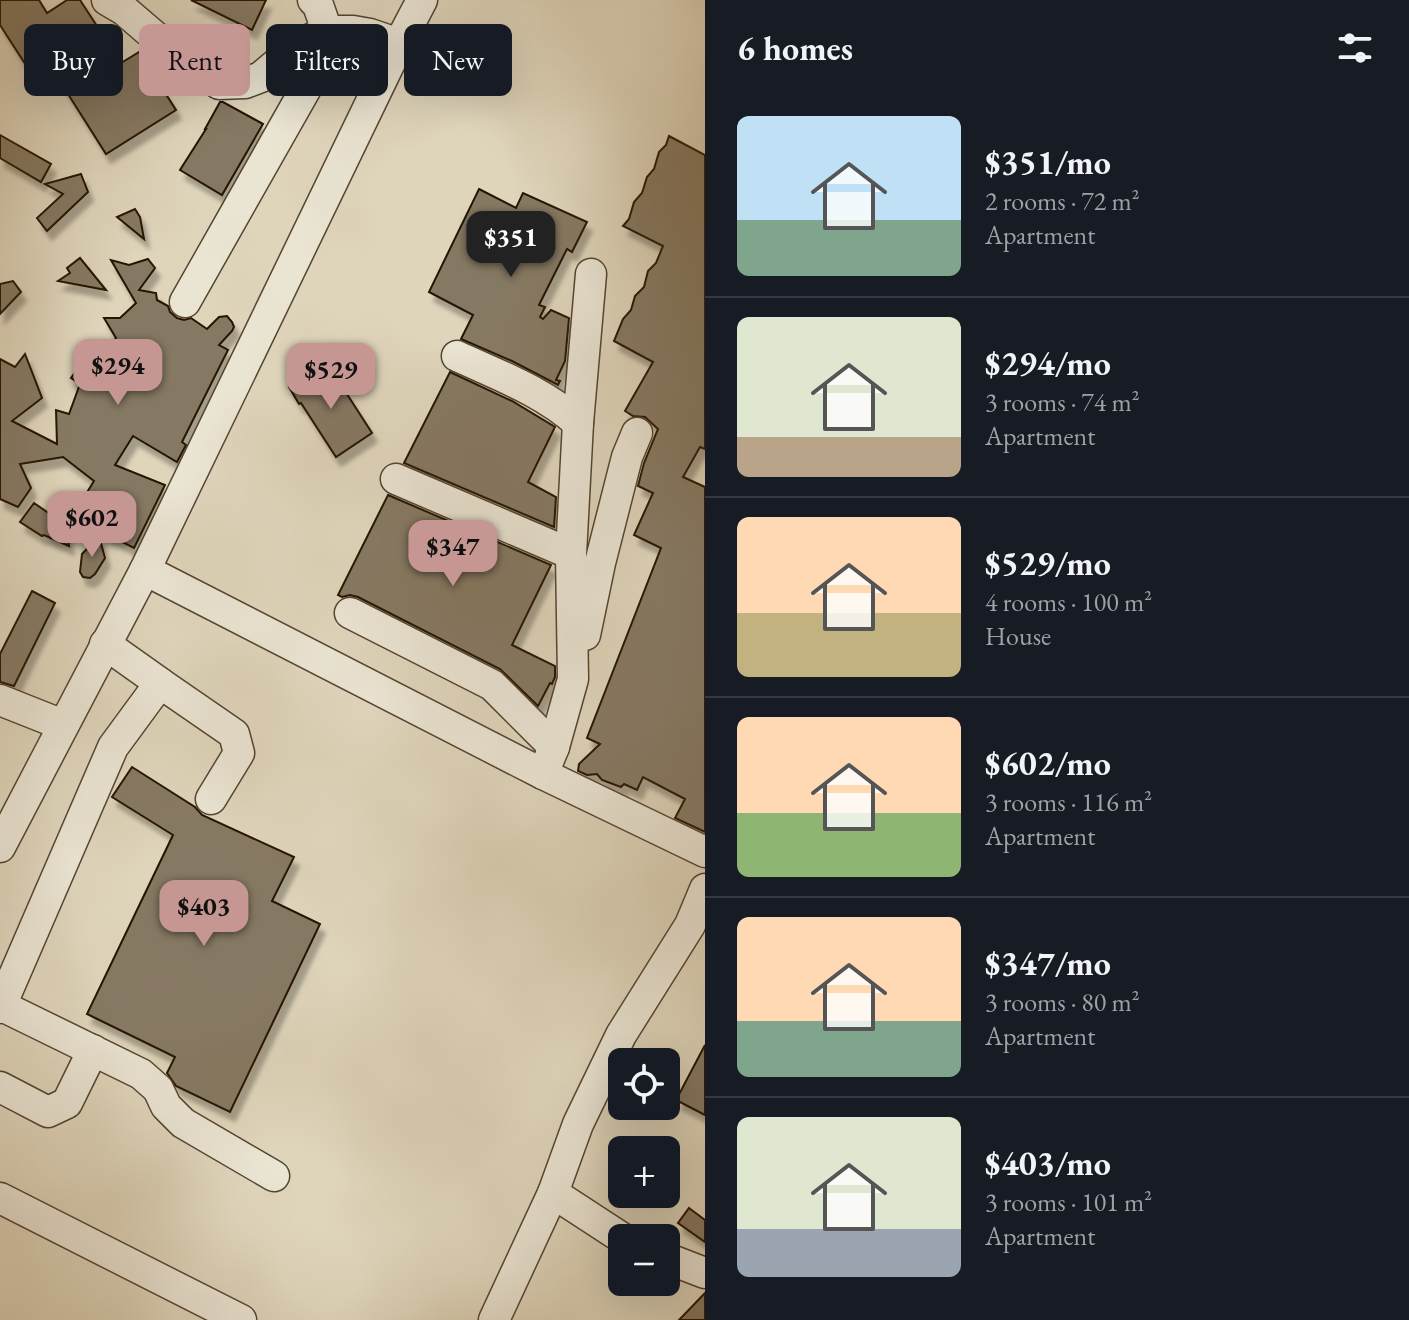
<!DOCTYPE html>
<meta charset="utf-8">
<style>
:root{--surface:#171b24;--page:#242831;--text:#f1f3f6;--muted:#9ea1a6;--line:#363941;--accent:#c59692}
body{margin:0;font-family:"EB Garamond",serif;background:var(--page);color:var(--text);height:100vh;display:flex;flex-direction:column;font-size:30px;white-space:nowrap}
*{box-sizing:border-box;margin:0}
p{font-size:26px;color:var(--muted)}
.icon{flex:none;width:44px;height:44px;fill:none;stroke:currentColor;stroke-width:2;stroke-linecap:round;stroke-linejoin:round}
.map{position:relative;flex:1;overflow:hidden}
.side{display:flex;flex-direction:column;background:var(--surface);width:704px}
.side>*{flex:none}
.guide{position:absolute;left:24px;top:24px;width:560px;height:72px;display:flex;gap:16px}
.fabs{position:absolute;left:608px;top:1048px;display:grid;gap:16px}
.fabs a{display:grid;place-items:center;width:72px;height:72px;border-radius:12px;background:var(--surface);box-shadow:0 8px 32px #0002;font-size:40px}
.price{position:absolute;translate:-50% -68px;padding:0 18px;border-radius:16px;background:var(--accent);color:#111;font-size:26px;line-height:52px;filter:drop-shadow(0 2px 4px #0008)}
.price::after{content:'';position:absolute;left:50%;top:48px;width:24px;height:18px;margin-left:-12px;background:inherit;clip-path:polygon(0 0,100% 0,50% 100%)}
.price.on{background:#222;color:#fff}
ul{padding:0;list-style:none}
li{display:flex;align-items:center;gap:24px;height:200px;padding:0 32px}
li+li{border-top:2px solid var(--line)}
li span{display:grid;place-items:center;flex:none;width:224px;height:160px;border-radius:12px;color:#555}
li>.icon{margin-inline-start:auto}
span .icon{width:96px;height:96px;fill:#fffc;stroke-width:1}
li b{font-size:34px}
h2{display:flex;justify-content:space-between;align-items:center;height:96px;padding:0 32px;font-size:34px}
.tag{padding:0 28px;border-radius:12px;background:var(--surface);box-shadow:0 8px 32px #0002;font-size:28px;line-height:72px}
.tag.on{background:var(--accent);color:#111}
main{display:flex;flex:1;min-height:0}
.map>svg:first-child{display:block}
.building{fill:#867963;stroke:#251503;stroke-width:2;filter:url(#shadow)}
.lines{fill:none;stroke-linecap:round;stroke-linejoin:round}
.minor-casing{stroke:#544531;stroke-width:33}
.minor{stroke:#eae4d3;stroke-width:30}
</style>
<main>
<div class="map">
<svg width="705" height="1320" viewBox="0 0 705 1320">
<defs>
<filter id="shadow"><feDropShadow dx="5" dy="9" stdDeviation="2" flood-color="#0004"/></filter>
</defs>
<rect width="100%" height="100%" fill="#dfd5bb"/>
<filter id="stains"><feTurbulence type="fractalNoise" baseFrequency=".0025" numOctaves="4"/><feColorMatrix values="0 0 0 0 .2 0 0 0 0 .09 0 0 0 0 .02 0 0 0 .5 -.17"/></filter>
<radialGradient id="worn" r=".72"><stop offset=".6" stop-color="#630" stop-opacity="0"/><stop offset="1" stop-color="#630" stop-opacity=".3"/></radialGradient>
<g class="building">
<polygon points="0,0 39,0 47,13 67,0 80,0 121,63 139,52 176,110 106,154 49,64 31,73 0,25"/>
<polygon points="191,0 266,0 252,30"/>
<polygon points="220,102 223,102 263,124 222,195 180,170 206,129 205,129"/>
<polygon points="0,135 51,164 41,182 0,158"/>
<polygon points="669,136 705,155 705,449 700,447 683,477 705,487 705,832 675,818 685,799 643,777 637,790 624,784 621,787 602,780 597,774 587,775 578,771 579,764 600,744 587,738 661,548 634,535 653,493 638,486 644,463 658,429 645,417 633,416 625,411 653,362 614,341 623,319 631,310 635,296 644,287 648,271 656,263 663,246 623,226 629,219 634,202 642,193 647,177 654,169 659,152 666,145"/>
<polygon points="81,174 88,192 47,231 37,218 63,194 45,184"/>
<polygon points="479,189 516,208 523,193 587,222 572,252 567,249 539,305 545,307 540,317 543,319 551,310 569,318 565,361 556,380 560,381 558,385 512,361 461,339 473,315 429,292"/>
<polygon points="135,209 140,217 144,239 117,217"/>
<polygon points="80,258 106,290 58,281 70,273 67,268"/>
<polygon points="148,259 155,268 139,290 156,293 157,300 168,306 170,312 177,318 184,320 191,318 207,329 219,317 227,316 232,322 234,327 232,331 219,345 228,350 182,442 186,445 177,462 133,436 115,465 165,485 134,548 100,531 98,519 78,507 94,481 63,457 20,464 31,488 18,507 0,499 0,359 15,367 25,354 42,398 12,421 57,444 56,410 69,414 80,384 71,378 89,353 100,360 116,338 104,318 120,318 136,303 111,260 129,265"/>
<polygon points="13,281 21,292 0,314 0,284"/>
<polygon points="324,365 343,392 345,391 372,433 336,457 301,403 299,404 289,387"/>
<polygon points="450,372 512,401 555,427 528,482 556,497 554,527 404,463"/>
<polygon points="388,495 551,565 512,645 555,666 555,677 552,684 550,683 538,706 500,669 358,597 350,595 342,597 338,595"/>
<polygon points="34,503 66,525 69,546 44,535 42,536 20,522"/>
<polygon points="99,536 105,558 95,574 90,578 83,577 80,572 82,554"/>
<polygon points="32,591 55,603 14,686 0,682 0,654"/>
<polygon points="132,767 195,807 202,815 294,857 272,901 320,924 230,1112 176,1086 167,1073 175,1057 87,1014 173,835 112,797"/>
<polygon points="705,1045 705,1115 676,1100"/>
<polygon points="689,1208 705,1220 705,1242 678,1223"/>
<polygon points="705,1293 705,1320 679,1320"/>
</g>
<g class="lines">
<g class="minor-casing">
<g id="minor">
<polyline points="107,0 124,10 173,52 219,84 245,83 261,77 300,44 327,31 353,31 370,34 399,44"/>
<polyline points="185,302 322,60 327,31 318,5 313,0"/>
<path d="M457 356C498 375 544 392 578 423"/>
<polyline points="396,479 571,554"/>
<polyline points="145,570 543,774 705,852"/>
<polyline points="350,613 492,685 554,747"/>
<polyline points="585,635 600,563 627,457 637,433"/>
<polyline points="105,644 160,683"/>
<polyline points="0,700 63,725"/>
<polyline points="543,774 554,747 573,679 571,554 578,423 591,274"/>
<polyline points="0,847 145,570 399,44 422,0"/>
<polyline points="0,1005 141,1074 158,1089 166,1106 183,1123 274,1176"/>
<polyline points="0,1008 113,747 160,683 234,734 239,753 211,799"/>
<polyline points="0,1087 48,1112 67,1103 93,1050"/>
<polyline points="553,1193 622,1238"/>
<polyline points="0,1198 241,1320"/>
<polyline points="666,1258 705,1273"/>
<polyline points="494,1320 553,1193 578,1124 621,1035 690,925 705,889"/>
</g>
</g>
<use href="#minor" class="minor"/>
</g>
<rect width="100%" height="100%" filter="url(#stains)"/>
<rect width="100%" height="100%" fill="url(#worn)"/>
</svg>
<div class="fabs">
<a><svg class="icon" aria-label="locate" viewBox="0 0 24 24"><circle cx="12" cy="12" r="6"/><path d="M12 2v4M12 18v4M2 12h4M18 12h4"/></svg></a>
<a>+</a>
<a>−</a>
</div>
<b class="price on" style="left:511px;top:279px">$351</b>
<b class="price" style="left:118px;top:407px">$294</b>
<b class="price" style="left:331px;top:411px">$529</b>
<b class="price" style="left:92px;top:559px">$602</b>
<b class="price" style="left:453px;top:588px">$347</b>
<b class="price" style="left:204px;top:948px">$403</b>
<div class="guide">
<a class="tag">Buy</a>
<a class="tag on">Rent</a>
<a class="tag">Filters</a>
<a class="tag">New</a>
</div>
</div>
<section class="side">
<h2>6 homes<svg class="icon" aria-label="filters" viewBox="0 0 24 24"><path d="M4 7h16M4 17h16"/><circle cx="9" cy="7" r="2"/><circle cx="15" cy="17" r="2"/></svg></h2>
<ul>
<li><span style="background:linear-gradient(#bfe0f5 65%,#7fa58c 0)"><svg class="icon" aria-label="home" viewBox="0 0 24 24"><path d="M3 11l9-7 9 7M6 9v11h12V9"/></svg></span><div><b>$351/mo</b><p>2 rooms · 72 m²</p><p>Apartment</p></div></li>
<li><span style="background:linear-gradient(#dfe7d0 75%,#b9a48a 0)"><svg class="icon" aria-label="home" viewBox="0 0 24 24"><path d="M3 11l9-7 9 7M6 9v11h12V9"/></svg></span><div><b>$294/mo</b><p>3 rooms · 74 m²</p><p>Apartment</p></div></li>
<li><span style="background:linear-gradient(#ffd9b3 60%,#c2b280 0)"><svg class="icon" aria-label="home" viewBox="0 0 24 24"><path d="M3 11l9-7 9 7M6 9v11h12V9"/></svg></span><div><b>$529/mo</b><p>4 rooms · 100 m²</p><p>House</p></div></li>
<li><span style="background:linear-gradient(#ffd9b3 60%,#8fb573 0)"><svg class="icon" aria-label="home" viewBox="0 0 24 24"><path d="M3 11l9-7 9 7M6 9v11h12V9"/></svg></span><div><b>$602/mo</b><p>3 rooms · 116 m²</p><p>Apartment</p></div></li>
<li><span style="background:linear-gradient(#ffd9b3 65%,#7fa58c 0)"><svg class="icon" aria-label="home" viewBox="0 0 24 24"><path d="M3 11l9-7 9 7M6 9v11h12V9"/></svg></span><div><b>$347/mo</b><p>3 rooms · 80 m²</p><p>Apartment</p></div></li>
<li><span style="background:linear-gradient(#dfe7d0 70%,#9aa5b1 0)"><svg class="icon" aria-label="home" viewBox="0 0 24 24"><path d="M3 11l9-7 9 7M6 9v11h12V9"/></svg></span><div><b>$403/mo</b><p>3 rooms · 101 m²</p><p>Apartment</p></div></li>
</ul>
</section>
</main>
